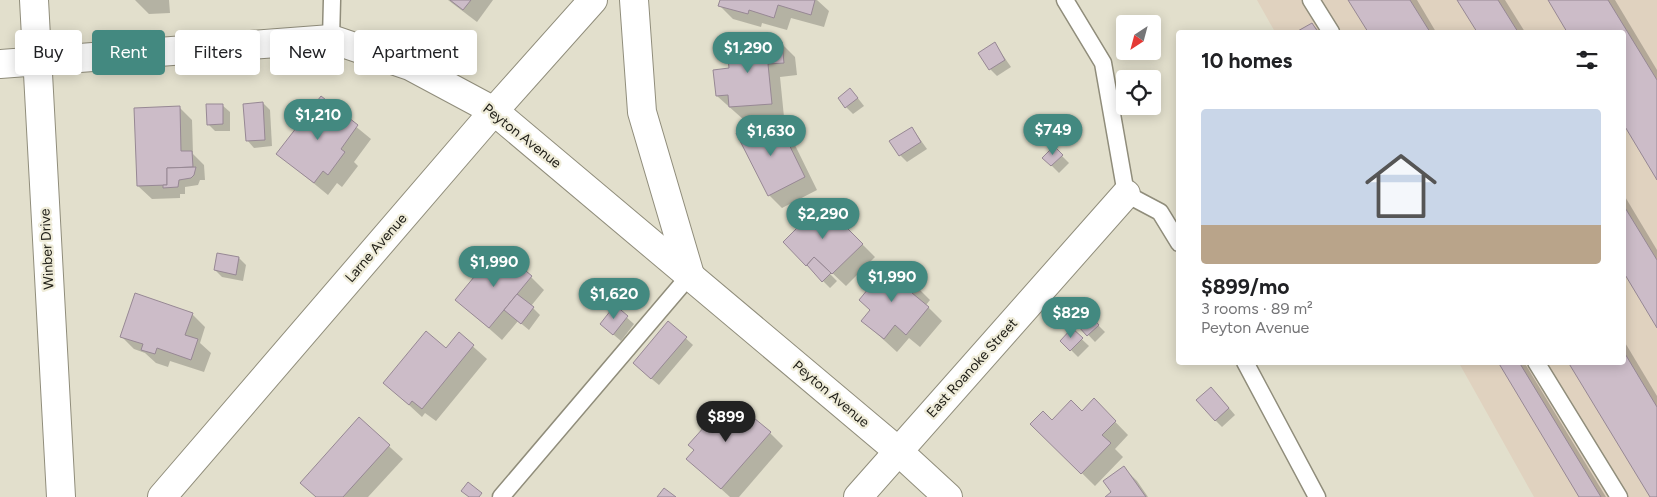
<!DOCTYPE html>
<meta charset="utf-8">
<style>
:root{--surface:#fff;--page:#f2f2f2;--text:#202124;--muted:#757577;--accent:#438980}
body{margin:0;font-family:Figtree,sans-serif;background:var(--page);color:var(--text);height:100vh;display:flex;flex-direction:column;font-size:19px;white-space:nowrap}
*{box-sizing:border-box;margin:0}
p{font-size:16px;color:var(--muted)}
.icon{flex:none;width:28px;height:28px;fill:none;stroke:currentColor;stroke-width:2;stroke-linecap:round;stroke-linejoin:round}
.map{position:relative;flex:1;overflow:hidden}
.drawer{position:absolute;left:1176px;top:30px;width:450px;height:335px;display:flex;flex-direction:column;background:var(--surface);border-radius:5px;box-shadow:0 2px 12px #0003}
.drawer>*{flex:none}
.hud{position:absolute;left:15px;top:30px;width:475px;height:45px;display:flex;gap:10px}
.needle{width:32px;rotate:216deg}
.tools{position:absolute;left:1116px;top:15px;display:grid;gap:10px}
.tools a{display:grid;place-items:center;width:45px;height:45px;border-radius:5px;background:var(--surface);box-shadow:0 2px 12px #0003;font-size:25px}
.price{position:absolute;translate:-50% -42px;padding:0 11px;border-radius:18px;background:var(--accent);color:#fff;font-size:16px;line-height:32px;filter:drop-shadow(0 1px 2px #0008)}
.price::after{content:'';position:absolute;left:50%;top:30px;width:15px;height:11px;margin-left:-8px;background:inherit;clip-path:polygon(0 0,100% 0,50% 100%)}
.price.current{background:#222;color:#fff}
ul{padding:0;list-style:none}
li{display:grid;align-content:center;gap:10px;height:265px;padding:0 25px}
li span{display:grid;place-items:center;height:155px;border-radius:5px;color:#555}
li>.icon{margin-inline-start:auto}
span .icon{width:90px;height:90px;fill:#fffc;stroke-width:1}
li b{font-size:21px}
h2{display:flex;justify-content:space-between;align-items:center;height:60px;padding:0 25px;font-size:21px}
.tag{padding:0 18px;border-radius:5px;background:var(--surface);box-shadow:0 2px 12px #0003;font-size:18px;line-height:45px}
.tag.current{background:var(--accent);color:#fff}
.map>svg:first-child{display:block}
.commercial{fill:#e0d2bf}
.shadow{fill:#0003}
.building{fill:#ccbcc8;stroke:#978894}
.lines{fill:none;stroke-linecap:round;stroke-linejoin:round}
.service-casing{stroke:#908d7b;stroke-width:19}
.minor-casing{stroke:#908d7b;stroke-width:30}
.service{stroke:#fff;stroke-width:16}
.minor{stroke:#fff;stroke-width:28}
.labels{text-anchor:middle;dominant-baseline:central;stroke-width:4.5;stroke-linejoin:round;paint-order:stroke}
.street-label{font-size:14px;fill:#22211a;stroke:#efecd9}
</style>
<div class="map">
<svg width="1657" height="497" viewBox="0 0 1657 497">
<rect width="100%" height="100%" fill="#e2dfcc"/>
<polygon class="commercial" points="1257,0 1657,0 1657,497 1534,497 1459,363 1624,362 1624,32 1275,32"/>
<g class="shadow">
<polygon points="135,0 175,0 169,0 170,13 149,14"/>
<polygon points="448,0 493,0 477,22"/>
<polygon points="721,0 817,0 829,11 824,27 791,18 787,30 762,23 761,27 733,19 720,6"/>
<polygon points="1349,0 1417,0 1436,32 1369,32"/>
<polygon points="1458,0 1505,0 1525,32 1478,32"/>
<polygon points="1549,0 1615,0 1657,70 1657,178 1624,123 1624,32 1569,32"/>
<polygon points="1312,24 1320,32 1298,32"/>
<polygon points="782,44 795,57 797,75 780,77 784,117 744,120 717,96 730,69"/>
<polygon points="995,44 1011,67 997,76 990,69"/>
<polygon points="857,97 864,106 853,114 846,107"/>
<polygon points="321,98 371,139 354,162 358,166 342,187 337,183 328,195 278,154"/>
<polygon points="263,103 270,110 272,146 254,148 247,140"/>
<polygon points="222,105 230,112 230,131 215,131 208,124"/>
<polygon points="179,107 192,120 193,154 204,165 205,180 200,180 198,185 185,187 185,194 180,194 180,198 152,199 138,186"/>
<polygon points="757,124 765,132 778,126 792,139 817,190 782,208 769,195"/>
<polygon points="912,128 927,149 907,162 900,155"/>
<polygon points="1054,148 1069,163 1059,173 1044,158"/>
<polygon points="1624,195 1657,250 1657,325 1624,271"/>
<polygon points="822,204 875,257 846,286 828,269 827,271 837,281 830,288 784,242"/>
<polygon points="218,254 239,258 246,265 243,281 222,277 215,270"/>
<polygon points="892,272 917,287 930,300 926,305 942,321 920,347 909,338 897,352 863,321 871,311 860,300"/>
<polygon points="531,277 544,290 531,306 540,315 529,330 518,321 502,340 457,300"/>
<polygon points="615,307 634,324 621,341 608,330"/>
<polygon points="192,314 205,327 200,343 211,353 204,372 170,361 168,367 156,363 145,353 134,349 121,336"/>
<polygon points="1090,317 1105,332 1095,342 1080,326"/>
<polygon points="669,323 693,345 659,385 641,370"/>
<polygon points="1072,330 1089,346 1078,357 1062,341"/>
<polygon points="459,334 487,359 436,421 425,413 422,417 385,383 446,350"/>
<polygon points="1624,341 1657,396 1657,497 1652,497 1624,362"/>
<polygon points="1499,362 1524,362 1606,497 1581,497"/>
<polygon points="1218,395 1235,415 1222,427 1215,420"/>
<polygon points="1094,400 1128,435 1115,449 1123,457 1095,486 1032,424 1052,421 1082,413"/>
<polygon points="359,419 403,459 368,497 316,497"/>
<polygon points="725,420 770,433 783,446 739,497 730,497 688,459"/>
<polygon points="1124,468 1137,481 1148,497 1107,497 1113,493"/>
</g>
<g class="building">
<polygon points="450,0 471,0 463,10"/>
<polygon points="720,0 815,0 811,15 778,5 774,18 749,10 748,14 718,6"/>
<polygon points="1348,0 1410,0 1430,32 1368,32"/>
<polygon points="1457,0 1498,0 1518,32 1477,32"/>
<polygon points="1548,0 1608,0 1657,80 1657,180 1624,125 1624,32 1567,32"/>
<polygon points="1312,23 1318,32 1296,32"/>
<polygon points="782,42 784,63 768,64 772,104 729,107 728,95 716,96 713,70 729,68 727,48"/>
<polygon points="995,42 1005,60 989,70 978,53"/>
<polygon points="850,88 858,98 845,108 838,98"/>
<polygon points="321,96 358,125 341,149 345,152 328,175 323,171 314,183 276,154"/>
<polygon points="263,102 265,140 246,141 243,104"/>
<polygon points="206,104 223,104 223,124 207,125"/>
<polygon points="180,106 181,151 192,151 193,167 167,168 167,185 137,186 134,108"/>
<polygon points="758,123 762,132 779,124 805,177 768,196 736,133"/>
<polygon points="912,127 921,142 899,156 889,141"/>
<polygon points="1054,146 1063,155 1051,166 1042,158"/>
<polygon points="196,167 194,175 191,178 179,180 178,187 163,188 163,185 167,185 167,168"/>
<polygon points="822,203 863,244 832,274 814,257 806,266 783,242"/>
<polygon points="1624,206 1657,260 1657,328 1624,273"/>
<polygon points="498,248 532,276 489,328 455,300"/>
<polygon points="217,253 239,257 236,275 214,270"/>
<polygon points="814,257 831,273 822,282 807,265"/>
<polygon points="887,266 892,270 895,267 918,286 912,293 929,307 906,335 895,325 884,339 861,321 870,310 859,300"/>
<polygon points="135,293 193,313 185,335 198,339 191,360 157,348 155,354 141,350 143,344 120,337"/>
<polygon points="517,294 534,307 521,324 504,310"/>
<polygon points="615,305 628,316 613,335 600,324"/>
<polygon points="1090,315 1099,325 1087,336 1078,326"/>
<polygon points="668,321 687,337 651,379 633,363"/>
<polygon points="1072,328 1083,338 1070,351 1060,341"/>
<polygon points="426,331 446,348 459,332 474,345 422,409 412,401 409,405 383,383"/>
<polygon points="1624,352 1657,407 1657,497 1650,497 1568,362 1624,362"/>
<polygon points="1498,362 1519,362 1601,497 1579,497"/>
<polygon points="1211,387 1229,408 1215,421 1196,400"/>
<polygon points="1094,398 1116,421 1102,435 1111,443 1081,474 1030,424 1043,411 1052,420 1071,400 1082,411"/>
<polygon points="737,404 771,432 721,489 686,459 694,450 688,445 705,426 698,420 710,406 725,418"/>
<polygon points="359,417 390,445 343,497 316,497 300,483"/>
<polygon points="1124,466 1146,497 1105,497 1111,492 1103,481"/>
<polygon points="468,482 482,493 479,497 469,497 461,491"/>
<polygon points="664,488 676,497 657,497"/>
</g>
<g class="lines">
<g class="service-casing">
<g id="service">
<polyline points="1065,0 1103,63 1126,194 1160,212 1179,243"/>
<polyline points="1311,0 1331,32"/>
<polyline points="331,39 332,0"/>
<polyline points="1245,362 1317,497"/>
<polyline points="1536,362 1619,497"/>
<polyline points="501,497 690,275"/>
</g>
</g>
<g class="minor-casing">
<g id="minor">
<polyline points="34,0 61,497"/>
<polyline points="634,0 642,112 690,275"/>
<polyline points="0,64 331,39 410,66 494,111 898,451 948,497"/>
<polyline points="162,497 494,111 593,0"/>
<polyline points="858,497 1126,194"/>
</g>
</g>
<use href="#service" class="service"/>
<use href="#minor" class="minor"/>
</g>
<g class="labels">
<g class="street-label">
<text transform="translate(522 136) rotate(38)">Peyton Avenue</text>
<text transform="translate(376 248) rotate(-49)">Larne Avenue</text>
<text transform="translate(47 249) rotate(-93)">Winber Drive</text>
<text transform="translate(972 368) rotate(-48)">East Roanoke Street</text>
<text transform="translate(831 394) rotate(40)">Peyton Avenue</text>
</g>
</g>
</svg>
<div class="tools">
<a><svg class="needle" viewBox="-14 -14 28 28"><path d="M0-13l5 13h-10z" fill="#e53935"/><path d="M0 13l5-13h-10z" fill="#757577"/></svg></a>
<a><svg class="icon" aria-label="locate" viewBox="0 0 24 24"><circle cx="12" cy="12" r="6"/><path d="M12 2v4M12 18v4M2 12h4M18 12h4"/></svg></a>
</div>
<b class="price" style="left:748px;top:74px">$1,290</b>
<b class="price" style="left:318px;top:141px">$1,210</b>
<b class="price" style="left:1053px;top:156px">$749</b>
<b class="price" style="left:771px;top:157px">$1,630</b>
<b class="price" style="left:823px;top:240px">$2,290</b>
<b class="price" style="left:494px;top:288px">$1,990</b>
<b class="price" style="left:892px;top:303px">$1,990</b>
<b class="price" style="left:614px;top:320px">$1,620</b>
<b class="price" style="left:1071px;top:339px">$829</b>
<b class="price current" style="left:726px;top:443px">$899</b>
<div class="hud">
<a class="tag">Buy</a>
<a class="tag current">Rent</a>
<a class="tag">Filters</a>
<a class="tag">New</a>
<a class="tag">Apartment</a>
</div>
<section class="drawer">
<h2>10 homes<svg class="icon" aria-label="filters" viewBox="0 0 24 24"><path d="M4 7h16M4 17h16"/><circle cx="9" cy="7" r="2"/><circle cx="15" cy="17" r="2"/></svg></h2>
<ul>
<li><span style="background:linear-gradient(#c9d6e8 75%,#b9a48a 0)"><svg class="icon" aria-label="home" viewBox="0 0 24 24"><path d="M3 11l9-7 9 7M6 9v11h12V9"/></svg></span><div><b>$899/mo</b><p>3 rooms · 89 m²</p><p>Peyton Avenue</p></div></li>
</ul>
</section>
</div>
